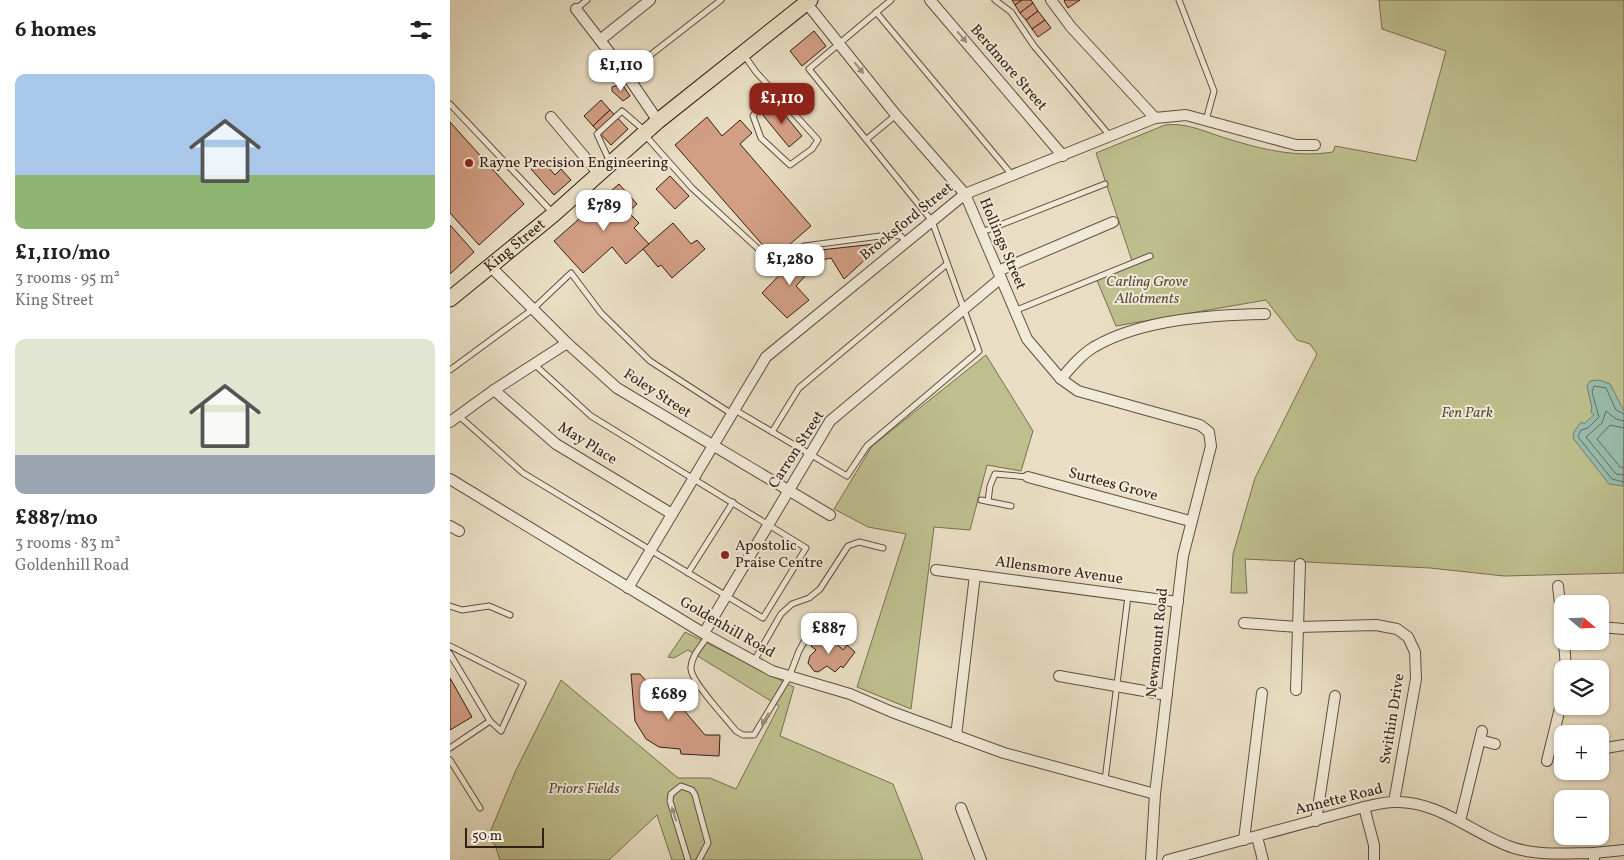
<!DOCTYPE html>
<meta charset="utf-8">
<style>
:root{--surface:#fff;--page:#f2f2f2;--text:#202124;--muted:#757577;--accent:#8f2418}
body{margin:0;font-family:Vollkorn,serif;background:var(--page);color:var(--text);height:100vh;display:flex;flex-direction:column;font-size:19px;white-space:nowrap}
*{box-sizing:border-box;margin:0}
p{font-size:16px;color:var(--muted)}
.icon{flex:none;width:28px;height:28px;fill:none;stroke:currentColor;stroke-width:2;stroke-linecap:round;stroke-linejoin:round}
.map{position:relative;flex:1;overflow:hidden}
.details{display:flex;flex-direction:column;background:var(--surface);width:450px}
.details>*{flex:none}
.needle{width:32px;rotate:109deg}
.tools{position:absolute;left:1104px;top:595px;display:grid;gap:10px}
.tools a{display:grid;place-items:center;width:55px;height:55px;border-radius:10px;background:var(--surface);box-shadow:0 1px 4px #0004;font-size:25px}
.scale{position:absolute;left:15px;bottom:12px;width:79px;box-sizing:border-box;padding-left:5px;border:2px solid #341f17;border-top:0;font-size:14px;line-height:18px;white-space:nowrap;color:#341f17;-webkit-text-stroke:4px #f1ead8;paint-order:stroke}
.price{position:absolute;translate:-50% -42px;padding:0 11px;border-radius:10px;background:#fff;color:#222;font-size:16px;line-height:32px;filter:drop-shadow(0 1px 2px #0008)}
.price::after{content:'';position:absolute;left:50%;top:30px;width:15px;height:11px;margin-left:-8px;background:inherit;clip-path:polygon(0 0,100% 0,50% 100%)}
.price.current{background:var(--accent);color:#fff}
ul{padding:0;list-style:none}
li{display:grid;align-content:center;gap:10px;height:265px;padding:0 15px}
li span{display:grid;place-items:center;height:155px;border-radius:10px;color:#555}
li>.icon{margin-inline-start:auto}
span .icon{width:90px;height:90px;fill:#fffc;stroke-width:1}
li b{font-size:21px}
h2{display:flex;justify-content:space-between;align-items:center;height:60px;padding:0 15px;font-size:21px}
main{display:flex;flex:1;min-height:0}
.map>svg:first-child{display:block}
.green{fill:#bebf8e;stroke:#796f52}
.water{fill:#99bdad;stroke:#717e71}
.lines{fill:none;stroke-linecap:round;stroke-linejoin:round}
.shore{stroke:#666e62;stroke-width:1}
.building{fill:#d29e84;stroke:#341f17}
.service-casing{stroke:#614f42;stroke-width:7}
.minor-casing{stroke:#614f42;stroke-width:12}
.primary-casing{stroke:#341f17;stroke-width:17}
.service{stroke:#f1ead8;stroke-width:5}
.minor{stroke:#f1ead8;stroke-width:10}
.primary{stroke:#e9dec3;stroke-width:15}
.oneway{fill:#9c8f81}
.poi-dot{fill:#8f2418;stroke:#f1ead8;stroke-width:2}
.labels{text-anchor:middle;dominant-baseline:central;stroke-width:4;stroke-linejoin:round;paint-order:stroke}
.street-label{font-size:15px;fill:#341f17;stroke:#f1ead8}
.poi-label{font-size:15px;fill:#341f17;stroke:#f1ead8;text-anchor:start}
.park-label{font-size:15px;font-style:italic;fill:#5d4f3b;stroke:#f1ead8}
</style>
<main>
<section class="details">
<h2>6 homes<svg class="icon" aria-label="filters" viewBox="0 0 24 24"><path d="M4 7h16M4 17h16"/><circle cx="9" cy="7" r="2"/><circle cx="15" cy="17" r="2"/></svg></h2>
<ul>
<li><span style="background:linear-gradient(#a9c7e8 65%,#8fb573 0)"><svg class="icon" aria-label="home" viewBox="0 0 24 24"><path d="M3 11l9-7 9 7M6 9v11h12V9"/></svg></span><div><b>£1,110/mo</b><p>3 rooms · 95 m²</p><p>King Street</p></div></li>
<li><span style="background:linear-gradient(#dfe7d0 75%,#9aa5b1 0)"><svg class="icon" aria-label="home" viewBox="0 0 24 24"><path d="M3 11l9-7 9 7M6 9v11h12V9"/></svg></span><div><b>£887/mo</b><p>3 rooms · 83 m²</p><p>Goldenhill Road</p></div></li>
</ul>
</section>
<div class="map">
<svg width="1174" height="860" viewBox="0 0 1174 860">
<rect width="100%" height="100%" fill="#e9dec3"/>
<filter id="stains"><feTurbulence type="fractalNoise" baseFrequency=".004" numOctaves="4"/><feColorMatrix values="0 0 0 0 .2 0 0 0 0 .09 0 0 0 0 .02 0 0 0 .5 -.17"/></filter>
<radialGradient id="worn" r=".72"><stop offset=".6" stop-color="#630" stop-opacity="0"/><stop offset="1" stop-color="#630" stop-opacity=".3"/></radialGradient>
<g class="green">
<path d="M929 0H1174V573L1054 576 980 568 795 559 797 593H781L783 554 805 478 867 354 860 344 847 340 816 300 666 326 646 278 683 264 646 153 715 125C735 122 756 132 775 138 811 149 845 158 883 152L885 146 966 161 996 51 932 29Z"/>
<polygon points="536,355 583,431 571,471 537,465 520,530 484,527 461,709 407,687 456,534 418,527 384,509 422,446"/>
<polygon points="235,632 344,687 330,736 443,784 473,860 222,860 207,815 159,860 50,860 45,845 38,837 66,770 111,680 228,778 260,778 286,789 329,706 238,650 224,658 218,657"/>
</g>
<polygon class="water" points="1149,380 1160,384 1174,411 1173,486 1159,484 1123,438 1124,432 1131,422 1134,424 1144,415 1141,412 1142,408 1137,386 1140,381"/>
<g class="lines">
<g class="shore">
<polyline points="1174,414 1166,410 1156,388 1144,386 1142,392 1149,417 1138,428 1131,430 1128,437 1162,479 1174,482"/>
<polyline points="1174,421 1166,419 1156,411 1152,423 1136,437 1166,474 1174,475"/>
<polyline points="1174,428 1160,425 1147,439 1170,467 1174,468"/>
</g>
</g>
<g class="building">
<polygon points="562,0 572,0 565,5"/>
<polygon points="572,0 581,0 583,3 570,13 565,5"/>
<polygon points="615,0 630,0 618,8 614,1"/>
<polygon points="583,3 588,11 576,20 570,13"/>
<polygon points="588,11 595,20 582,29 576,20"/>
<polygon points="595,20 601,28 588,37 582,29"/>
<polygon points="364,31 376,46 352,66 340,51"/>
<polygon points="172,84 180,96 173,101 162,91 162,87"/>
<polygon points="151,100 160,110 143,126 134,116"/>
<polygon points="325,103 352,136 339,147 312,114"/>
<polygon points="160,110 178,129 161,145 143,126"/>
<polygon points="257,117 272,136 290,120 302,133 290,144 361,226 324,258 225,145"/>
<polygon points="0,122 74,204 29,245 0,213"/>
<polygon points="92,160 105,175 111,169 121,180 104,195 81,169"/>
<polygon points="220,176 239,196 225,209 206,189"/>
<polygon points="169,184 187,204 178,212 189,223 184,228 199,244 176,264 162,247 133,273 104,241"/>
<polygon points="223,223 241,244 247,240 255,249 222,278 211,265 208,267 193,249"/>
<polygon points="0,225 24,252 0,274"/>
<polygon points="433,243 394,279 381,258 367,261 362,251"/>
<polygon points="354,250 367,263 346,286 359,300 337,318 312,293"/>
<polygon points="374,632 393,650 397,645 405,652 393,668 391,666 385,672 377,666 368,672 364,671 358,663 360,656 366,650 361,646"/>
<polygon points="181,674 190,674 203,689 210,682 255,735 270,735 269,756 231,754 230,749 209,747 196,739 185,721"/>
<polygon points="0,678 22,717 0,730"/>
</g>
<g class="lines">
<g class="service-casing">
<g id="service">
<polyline points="545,0 561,12 584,46 660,136"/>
<polyline points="729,0 764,91 756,120"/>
<polyline points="126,9 137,0"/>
<polyline points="426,12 562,175"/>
<polyline points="294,55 306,72 368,140 362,149 340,165 311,138 303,116 322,90"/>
<polyline points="176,74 271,0"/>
<polyline points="0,104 102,212"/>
<polyline points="195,135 242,188 328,267 354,246 438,235 451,236 456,242"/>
<polyline points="417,139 446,115"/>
<polyline points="160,162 147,134 172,111 195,131"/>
<polyline points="532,232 655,184"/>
<polyline points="564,311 700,256"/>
<polyline points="0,370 83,309 121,273 151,313 200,361 282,414"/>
<polyline points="285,410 397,476 417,446 529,351 482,221 359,69 441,0"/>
<polyline points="9,416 73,473 313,618 356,548 141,416 84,364"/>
<polyline points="322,432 349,388 497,264"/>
<polyline points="531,500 561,506"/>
<polyline points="538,501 540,486 545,474 578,477"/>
<polyline points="238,573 283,502"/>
<polyline points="0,606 12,610 39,606 60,615"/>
<path d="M258 636C252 645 242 655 241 667 239 680 277 719 286 731L293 735H304L339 677 349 651 363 625"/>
<polyline points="0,646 73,683 51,731 40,721 0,654"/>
<polyline points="304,661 331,614 342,604 359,598 370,589 398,546 409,542 433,548"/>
<polyline points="0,748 40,721"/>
<polyline points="0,760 30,808"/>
<polyline points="655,780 678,596"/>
<polyline points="238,860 220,801 221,794 231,786 242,790 245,795 258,843 249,860"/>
</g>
</g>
<g class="minor-casing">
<g id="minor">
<polyline points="354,0 446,115 515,194 577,339 611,379 628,391 750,425 759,432 761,446 733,556 705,794 701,860"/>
<polyline points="480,0 613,156"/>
<polyline points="601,0 621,27 705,118"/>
<polyline points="126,9 176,74 208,121"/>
<polyline points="150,40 200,0"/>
<polyline points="101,117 150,175"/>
<polyline points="41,267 117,343 167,388 380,515"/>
<polyline points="548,271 663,222"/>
<path d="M611 379C621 367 631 355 644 347 692 319 761 315 815 314"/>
<polyline points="44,390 106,444 222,514"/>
<polyline points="0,422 44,390 117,343"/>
<polyline points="578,477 740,521"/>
<polyline points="0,479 258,636 322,671 400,694 442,712 554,753 705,794"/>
<polyline points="0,526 9,531"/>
<polyline points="486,570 728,602"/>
<polyline points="1108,586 1112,622"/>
<polyline points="178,588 316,357 515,194 705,118 736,115 846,145 865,145"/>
<polyline points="794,623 848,627 926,625 947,629 958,637 965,652 966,679 944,802"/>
<polyline points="1150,627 1174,629"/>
<polyline points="254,633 380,421 551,278"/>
<polyline points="1114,641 1116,669"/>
<polyline points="609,676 717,695"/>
<polyline points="846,690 850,564"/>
<polyline points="506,736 525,575"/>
<polyline points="1030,740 1045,744"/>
<polyline points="1150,749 1174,745"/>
<polyline points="1097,761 1112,700"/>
<polyline points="914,807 924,845 924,860"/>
<polyline points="511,808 531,860"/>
<polyline points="866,821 885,696"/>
<polyline points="1010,821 1032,731"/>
<polyline points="807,837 813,860"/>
<polyline points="794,840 812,693"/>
<polyline points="1144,853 1174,850"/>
<path d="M718 860 914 807C924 805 934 802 944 802 989 800 1024 835 1064 848 1090 856 1118 853 1144 853V860"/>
</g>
</g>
<g class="primary-casing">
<g id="primary">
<path id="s1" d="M0 299 104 214 208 121 360 0"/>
</g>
</g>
<use href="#service" class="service"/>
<use href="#minor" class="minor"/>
<use href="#primary" class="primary"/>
</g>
<defs><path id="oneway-solid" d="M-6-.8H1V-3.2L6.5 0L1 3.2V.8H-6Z" transform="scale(1.25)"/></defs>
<g class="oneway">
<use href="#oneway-solid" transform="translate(512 37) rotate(49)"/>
<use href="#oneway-solid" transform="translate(409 68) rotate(51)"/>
<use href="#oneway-solid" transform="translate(315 719) rotate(119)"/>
<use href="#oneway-solid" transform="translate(224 814) rotate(-107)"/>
</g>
<g class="poi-dot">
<circle cx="19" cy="163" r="5"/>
<circle cx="275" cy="555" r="5"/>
</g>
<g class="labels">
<g class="street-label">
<text transform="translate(558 68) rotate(49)">Berdmore Street</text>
<text transform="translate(457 222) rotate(-39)">Brocksford Street</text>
<text transform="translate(552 244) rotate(67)">Hollings Street</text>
<text stroke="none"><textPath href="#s1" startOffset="84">King Street</textPath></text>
<text transform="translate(207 394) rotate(33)">Foley Street</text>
<text transform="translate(137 444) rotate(32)">May Place</text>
<text transform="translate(347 450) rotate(-57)">Carron Street</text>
<text transform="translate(663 485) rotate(15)">Surtees Grove</text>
<text transform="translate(609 571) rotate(8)">Allensmore Avenue</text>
<text transform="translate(277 628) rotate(30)">Goldenhill Road</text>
<text transform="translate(708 643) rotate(-84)">Newmount Road</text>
<text transform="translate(943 719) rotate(-81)">Swithin Drive</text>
<text transform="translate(889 800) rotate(-14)">Annette Road</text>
</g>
<g class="poi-label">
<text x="29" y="163">Rayne Precision Engineering</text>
<text x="285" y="546">Apostolic<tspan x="285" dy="17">Praise Centre</tspan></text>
</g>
<g class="park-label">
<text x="697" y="282">Carling Grove<tspan x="697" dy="17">Allotments</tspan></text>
<text x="1017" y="413">Fen Park</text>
<text x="134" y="789">Priors Fields</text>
</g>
</g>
<rect width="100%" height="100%" filter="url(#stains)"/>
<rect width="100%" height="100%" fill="url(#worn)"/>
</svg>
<div class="tools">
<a><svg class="needle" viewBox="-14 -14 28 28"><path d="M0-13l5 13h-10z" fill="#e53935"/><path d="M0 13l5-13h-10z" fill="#757577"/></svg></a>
<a><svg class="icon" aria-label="layers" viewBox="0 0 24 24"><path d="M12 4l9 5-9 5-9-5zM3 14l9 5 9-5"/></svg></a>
<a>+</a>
<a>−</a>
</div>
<div class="scale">50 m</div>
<b class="price" style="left:171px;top:92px">£1,110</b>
<b class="price current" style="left:332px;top:125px">£1,110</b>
<b class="price" style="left:154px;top:232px">£789</b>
<b class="price" style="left:340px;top:286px">£1,280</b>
<b class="price" style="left:379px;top:655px">£887</b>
<b class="price" style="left:219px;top:721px">£689</b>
</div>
</main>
